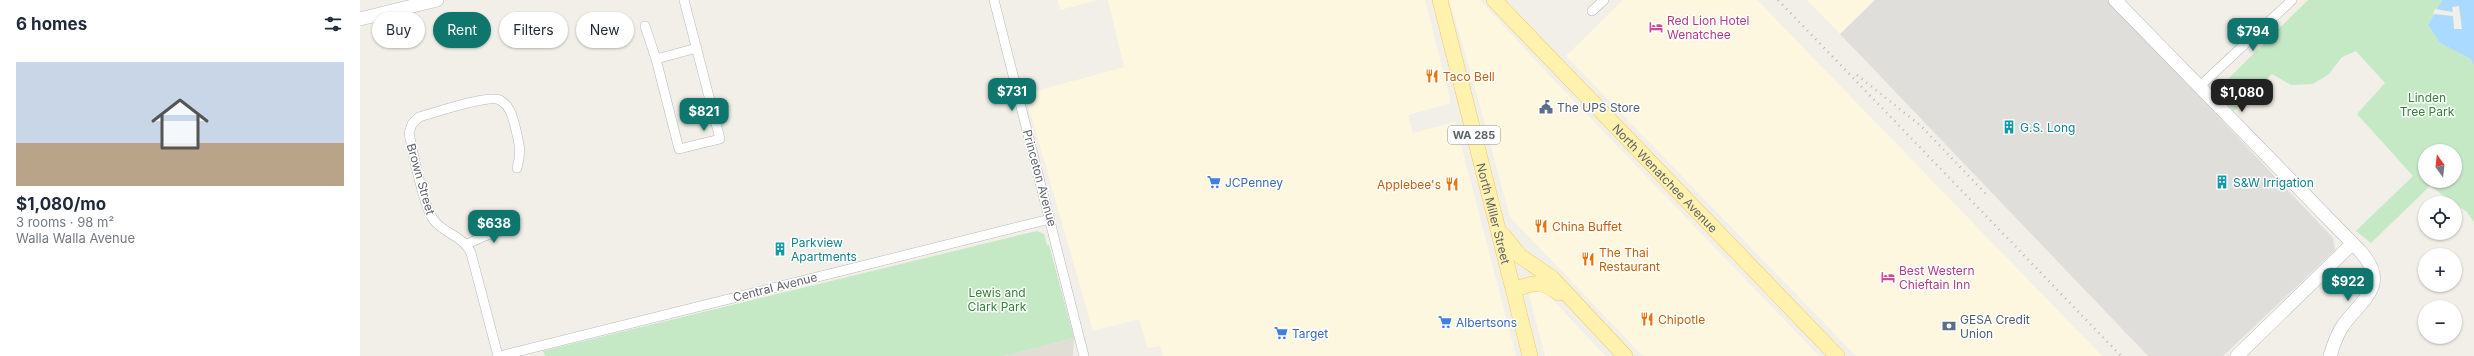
<!DOCTYPE html>
<meta charset="utf-8">
<style>
:root{--surface:#fff;--page:#f6f6f7;--text:#1f2937;--muted:#747a83;--accent:#0f766e}
body{margin:0;font-family:Inter,sans-serif;background:var(--page);color:var(--text);height:100vh;display:flex;flex-direction:column;font-size:15px;white-space:nowrap}
*{box-sizing:border-box;margin:0}
p{font-size:13px;color:var(--muted)}
.icon{flex:none;width:22px;height:22px;fill:none;stroke:currentColor;stroke-width:2;stroke-linecap:round;stroke-linejoin:round}
.map{position:relative;flex:1;overflow:hidden}
.panel{display:flex;flex-direction:column;background:var(--surface);width:360px}
.panel>*{flex:none}
.top-card{position:absolute;left:12px;top:12px;width:380px;height:36px;display:flex;gap:8px}
.needle{width:26px;rotate:345deg}
.controls{position:absolute;left:2058px;top:144px;display:grid;gap:8px}
.controls a{display:grid;place-items:center;width:44px;height:44px;border-radius:50%;background:var(--surface);box-shadow:0 1px 3px #0004;font-size:20px}
.price{position:absolute;translate:-50% -34px;padding:0 9px;border-radius:8px;background:var(--accent);color:#fff;font-size:13px;line-height:26px;filter:drop-shadow(0 1px 2px #0008)}
.price::after{content:'';position:absolute;left:50%;top:24px;width:12px;height:9px;margin-left:-6px;background:inherit;clip-path:polygon(0 0,100% 0,50% 100%)}
.price.current{background:#222;color:#fff}
ul{padding:0;list-style:none}
li{display:grid;align-content:center;gap:8px;height:212px;padding:0 16px}
li span{display:grid;place-items:center;height:124px;border-radius:0px;color:#555}
li>.icon{margin-inline-start:auto}
span .icon{width:72px;height:72px;fill:#fffc;stroke-width:1}
li b{font-size:17px}
h2{display:flex;justify-content:space-between;align-items:center;height:48px;padding:0 16px;font-size:17px}
.chip{padding:0 14px;border-radius:18px;background:var(--surface);box-shadow:0 1px 3px #0004;font-size:14px;line-height:36px}
.chip.current{background:var(--accent);color:#fff}
main{display:flex;flex:1;min-height:0}
.map>svg:first-child{display:block}
.commercial{fill:#fef7e0}
.industrial{fill:#e0deda}
.education{fill:#e1ded6}
.green{fill:#c5e8c5;fill-rule:evenodd}
.water{fill:#aadaff}
.pier{fill:#f1efe8}
.lines{fill:none;stroke-linecap:round;stroke-linejoin:round}
.street-casing{stroke:#b5b8bc;stroke-width:10}
.secondary-casing{stroke:#b6babf;stroke-width:14}
.primary-casing{stroke:#f2c960;stroke-width:16}
.street{stroke:#fff;stroke-width:9}
.secondary{stroke:#fff;stroke-width:13}
.primary{stroke:#fff2af;stroke-width:15}
.rail{stroke:#b6b7b8;stroke-width:2.5;stroke-dasharray:1 5;stroke-linecap:butt}
.labels{text-anchor:middle;dominant-baseline:central;stroke-width:3;stroke-linejoin:round;paint-order:stroke}
.shield{fill:#fff;stroke:#8f9295;stroke-width:1}
.shield-label{font-size:11px;font-weight:bold;fill:#5f6368}
.hotel-label{font-size:12px;fill:#b23c85;stroke:#fff;text-anchor:start}
.food-label{font-size:12px;fill:#c56008;stroke:#fff;text-anchor:start}
.park-label{font-size:12px;fill:#348238;stroke:#fff}
.service-label{font-size:12px;fill:#4e5e75;stroke:#fff;text-anchor:start}
.culture-label{font-size:12px;fill:#0d838f;stroke:#fff;text-anchor:start}
.street-label{font-size:12px;fill:#5f6368;stroke:#fff}
.shop-label{font-size:12px;fill:#366cbe;stroke:#fff;text-anchor:start}
</style>
<main>
<section class="panel">
<h2>6 homes<svg class="icon" aria-label="filters" viewBox="0 0 24 24"><path d="M4 7h16M4 17h16"/><circle cx="9" cy="7" r="2"/><circle cx="15" cy="17" r="2"/></svg></h2>
<ul>
<li><span style="background:linear-gradient(#c9d6e8 65%,#b9a48a 0)"><svg class="icon" aria-label="home" viewBox="0 0 24 24"><path d="M3 11l9-7 9 7M6 9v11h12V9"/></svg></span><div><b>$1,080/mo</b><p>3 rooms · 98 m²</p><p>Walla Walla Avenue</p></div></li>
</ul>
</section>
<div class="map">
<svg width="2114" height="356" viewBox="0 0 2114 356">
<rect width="100%" height="100%" fill="#f1efe8"/>
<g class="commercial">
<polygon points="698,0 738,0 700,10"/>
<polygon points="748,0 1065,0 1091,103 1048,115 1053,133 1095,122 1156,356 803,356 800,346 788,348 779,319 733,331 665,94 764,67"/>
<polygon points="1089,0 1120,0 1186,72 1459,356 1283,356 1150,217 1111,73"/>
<polygon points="1263,0 1397,0 1742,356 1496,356 1206,56"/>
<polygon points="1447,0 1515,0 1480,34"/>
<polygon points="1182,288 1245,356 1185,356 1168,291"/>
</g>
<polygon class="industrial" points="1515,0 1748,0 1973,238 1975,250 1863,356 1788,356 1480,34"/>
<polygon class="education" points="714,338 713,356 644,356"/>
<g class="green">
<path d="M1948 0H2082L2068 25 2080 43 2111 59 2114 66V222L2107 212 2070 186 2011 243 1996 231 2053 176 1997 114 2025 83 1996 51 1982 57 1969 74 1953 84 1931 85 1912 74 1874 111 1857 90ZM2065 151H2095V181H2065Z"/>
<polygon points="677,231 684,234 687,245 689,245 714,338 644,356 185,356 183,351"/>
</g>
<polygon class="water" points="2082,0 2114,0 2114,66 2111,59 2080,43 2068,25"/>
<polygon class="pier" points="2099,6 2102,29 2094,29 2093,16 2073,14 2075,9 2093,12 2092,7"/>
<g class="lines">
<g class="street-casing">
<g id="street">
<polyline points="634,0 724,356"/>
<polyline points="1232,11 1244,0"/>
<polyline points="285,26 296,59 319,149 360,139 324,0"/>
<polyline points="296,59 337,48"/>
<polyline points="1839,87 1932,0"/>
<polyline points="107,244 125,236 155,227"/>
<path d="M138 356 111 253C103 235 83 234 73 219 63 205 53 153 49 133L52 124 59 117C73 113 129 94 140 100 150 106 152 115 155 126 159 143 162 151 157 168"/>
<polyline points="140,356 690,219"/>
</g>
</g>
<g class="secondary-casing">
<g id="secondary">
<path d="M1755 0 2000 251C2032 286 2000 300 1982 327 1976 336 1973 346 1970 356"/>
<polyline points="0,19 77,0"/>
<polyline points="1877,356 1992,244"/>
</g>
</g>
<g class="primary-casing">
<g id="primary">
<path id="s1" d="M1080 0 1170 356"/>
<path id="s2" d="M1134 0 1477 356"/>
<polyline points="1143,235 1160,256 1192,278 1265,356"/>
<path d="M1154 289C1178 283 1178 279 1199 293"/>
</g>
</g>
<use href="#street" class="street"/>
<use href="#secondary" class="secondary"/>
<use href="#primary" class="primary"/>
<g class="rail">
<polyline points="1418,0 1761,356"/>
<polyline points="1497,75 1561,126 1626,194"/>
</g>
</g>
<defs>
<g id="hotel-bare" transform="scale(1.08)"><path d="M-6-4.5h1.5V1H6V5H4.5V3h-9V5H-6ZM-4 0a1.8 1.8 0 1 1 3.6 0ZM.5 0V-2.5h3Q6-2.5 6 0Z" fill="#d1479c" stroke="#fff" stroke-width="2.5" paint-order="stroke"/></g>
<g id="restaurant-bare" transform="scale(1.08)"><path d="M-5-6h1v4h1v-4h1v4h1v-4h1v5L-1.5 .5V6h-2V.5L-5-1ZM5-6V6H3V1.5H1.5Q1.5-4 5-6Z" fill="#e8710a" stroke="#fff" stroke-width="2.5" paint-order="stroke"/></g>
<g id="civic-bare" transform="scale(1.08)"><path d="M-.6-6.5H3V-4.5H.6V-3L4-1V1h2V6H-6V1h2V-1L-.6-3ZM-1.2 2.5V6h2.4V2.5Z" fill="#5c6f8a" stroke="#fff" stroke-width="2.5" paint-order="stroke"/></g>
<g id="building-bare" transform="scale(1.08)"><path d="M-4-6H4V6H1V3H-1V6H-4ZM-2.5-4.3h1.7v1.8h-1.7ZM.8-4.3h1.7v1.8H.8ZM-2.5-1h1.7V.8h-1.7ZM.8-1h1.7V.8H.8Z" fill="#0f9aa8" stroke="#fff" stroke-width="2.5" paint-order="stroke"/></g>
<g id="supermarket-bare" transform="scale(1.08)"><path d="M-6-5.5h2.5l.6 2H6L4.5 2H-2.5L-4.4-4H-6ZM-1.5 3.2a1.3 1.3 0 1 0 .1 0ZM3 3.2a1.3 1.3 0 1 0 .1 0Z" fill="#3f7fe0" stroke="#fff" stroke-width="2.5" paint-order="stroke"/></g>
<g id="bank-bare" transform="scale(1.08)"><path d="M-6-4H6V4H-6ZM0-2.3a2.3 2.3 0 1 0 0 4.6a2.3 2.3 0 1 0 0-4.6Z" fill="#5c6f8a" stroke="#fff" stroke-width="2.5" paint-order="stroke"/></g>
</defs>
<g fill-rule="evenodd">
<use href="#hotel-bare" x="1296" y="27"/>
<use href="#restaurant-bare" x="1072" y="76"/>
<use href="#civic-bare" x="1186" y="107"/>
<use href="#building-bare" x="1649" y="127"/>
<use href="#supermarket-bare" x="854" y="182"/>
<use href="#building-bare" x="1862" y="182"/>
<use href="#restaurant-bare" x="1092" y="184"/>
<use href="#restaurant-bare" x="1181" y="226"/>
<use href="#building-bare" x="420" y="249"/>
<use href="#restaurant-bare" x="1228" y="259"/>
<use href="#hotel-bare" x="1528" y="277"/>
<use href="#restaurant-bare" x="1287" y="319"/>
<use href="#supermarket-bare" x="1085" y="322"/>
<use href="#bank-bare" x="1589" y="326"/>
<use href="#supermarket-bare" x="921" y="333"/>
</g>
<g class="labels">
<rect class="shield" x="1088" y="126" width="52" height="18" rx="3"/>
<g class="shield-label">
<text x="1114" y="135">WA 285</text>
</g>
<g class="hotel-label">
<text x="1307" y="20">Red Lion Hotel<tspan x="1307" dy="14">Wenatchee</tspan></text>
<text x="1539" y="270">Best Western<tspan x="1539" dy="14">Chieftain Inn</tspan></text>
</g>
<g class="food-label">
<text x="1083" y="76">Taco Bell</text>
<text x="1081" y="184" text-anchor="end">Applebee's</text>
<text x="1192" y="226">China Buffet</text>
<text x="1239" y="252">The Thai<tspan x="1239" dy="14">Restaurant</tspan></text>
<text x="1298" y="319">Chipotle</text>
</g>
<g class="park-label">
<text x="2067" y="97">Linden<tspan x="2067" dy="14">Tree Park</tspan></text>
<text x="637" y="292">Lewis and<tspan x="637" dy="14">Clark Park</tspan></text>
</g>
<g class="service-label">
<text x="1197" y="107">The UPS Store</text>
<text x="1600" y="319">GESA Credit<tspan x="1600" dy="14">Union</tspan></text>
</g>
<g class="culture-label">
<text x="1660" y="127">G.S. Long</text>
<text x="1873" y="182">S&amp;W Irrigation</text>
<text x="431" y="242">Parkview<tspan x="431" dy="14">Apartments</tspan></text>
</g>
<g class="street-label">
<text transform="translate(680 178) rotate(75)">Princeton Avenue</text>
<text stroke="none"><textPath href="#s2" startOffset="247">North Wenatchee Avenue</textPath></text>
<text transform="translate(61 179) rotate(74)">Brown Street</text>
<text stroke="none"><textPath href="#s1" startOffset="220">North Miller Street</textPath></text>
<text transform="translate(415 287) rotate(-14)">Central Avenue</text>
</g>
<g class="shop-label">
<text x="865" y="182">JCPenney</text>
<text x="1096" y="322">Albertsons</text>
<text x="932" y="333">Target</text>
</g>
</g>
</svg>
<div class="controls">
<a><svg class="needle" viewBox="-14 -14 28 28"><path d="M0-13l5 13h-10z" fill="#e53935"/><path d="M0 13l5-13h-10z" fill="#747a83"/></svg></a>
<a><svg class="icon" aria-label="locate" viewBox="0 0 24 24"><circle cx="12" cy="12" r="6"/><path d="M12 2v4M12 18v4M2 12h4M18 12h4"/></svg></a>
<a>+</a>
<a>−</a>
</div>
<b class="price" style="left:1893px;top:52px">$794</b>
<b class="price" style="left:652px;top:112px">$731</b>
<b class="price current" style="left:1882px;top:113px">$1,080</b>
<b class="price" style="left:344px;top:132px">$821</b>
<b class="price" style="left:134px;top:244px">$638</b>
<b class="price" style="left:1988px;top:302px">$922</b>
<div class="top-card">
<a class="chip">Buy</a>
<a class="chip current">Rent</a>
<a class="chip">Filters</a>
<a class="chip">New</a>
</div>
</div>
</main>
